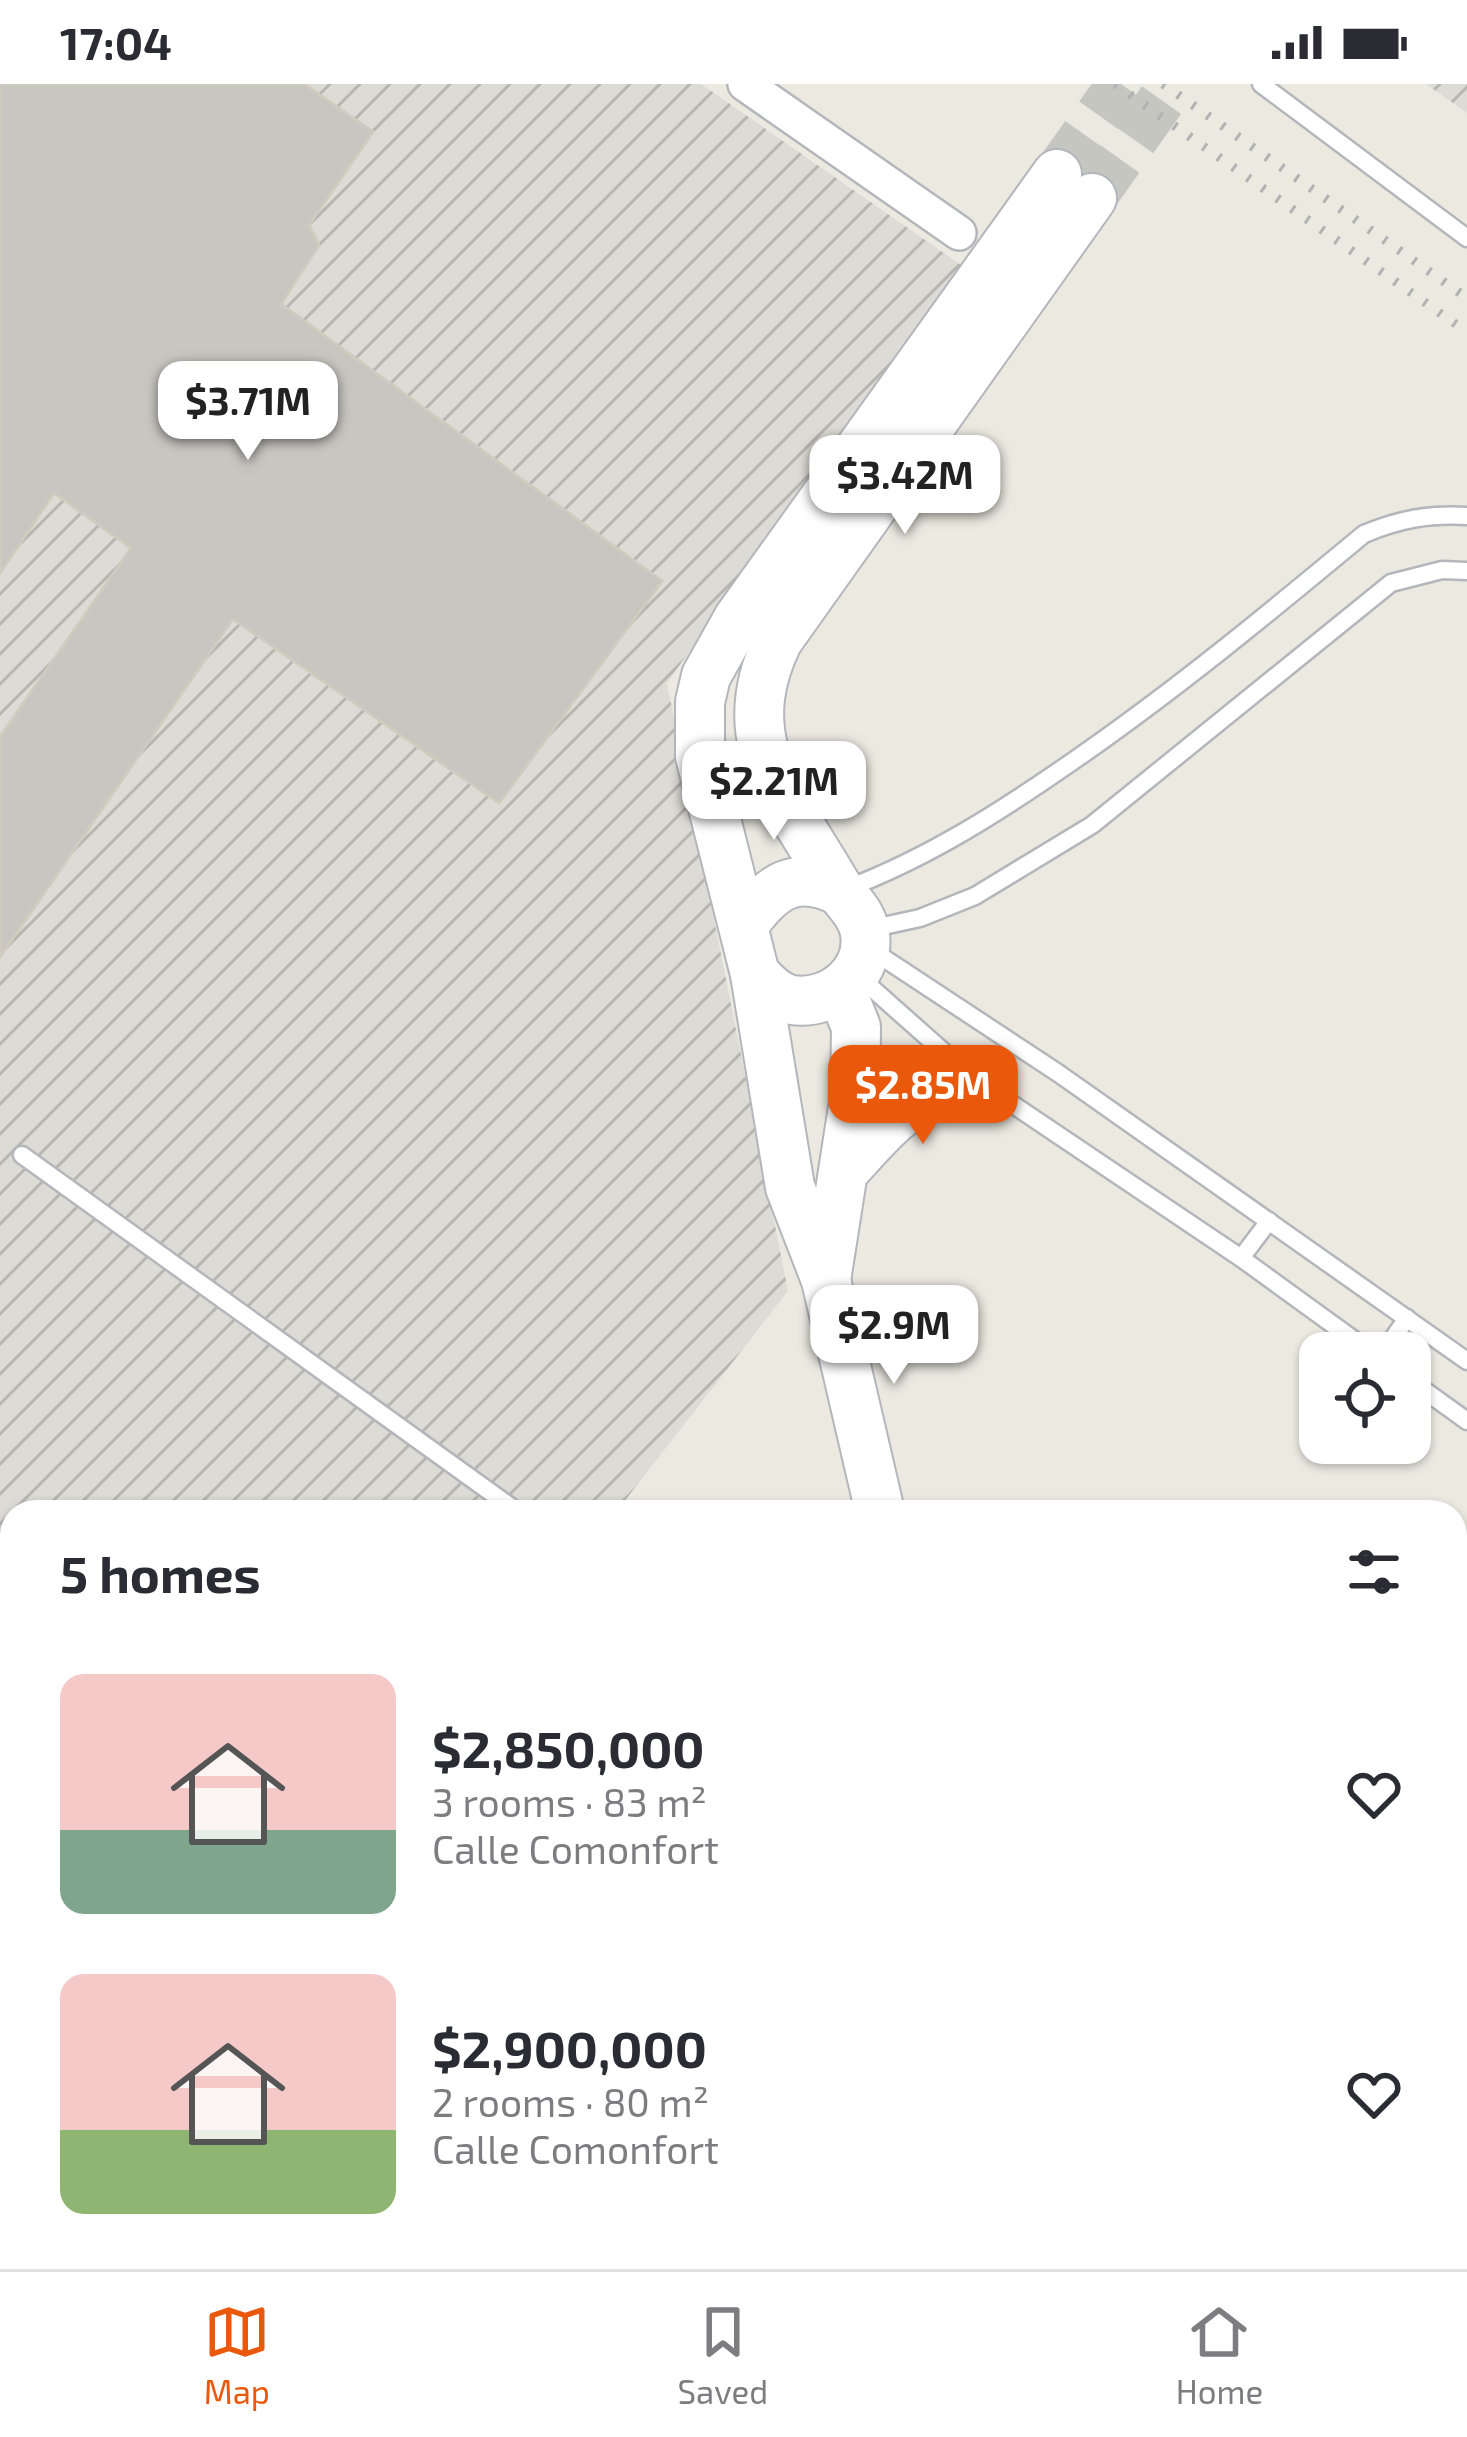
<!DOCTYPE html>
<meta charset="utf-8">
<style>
:root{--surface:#fff;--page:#f2f2f3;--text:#2b2b33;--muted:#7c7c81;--line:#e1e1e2;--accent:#ea580c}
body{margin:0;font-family:"Exo 2",sans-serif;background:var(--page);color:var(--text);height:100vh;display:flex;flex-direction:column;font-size:45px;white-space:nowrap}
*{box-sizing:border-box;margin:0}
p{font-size:39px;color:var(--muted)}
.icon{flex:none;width:66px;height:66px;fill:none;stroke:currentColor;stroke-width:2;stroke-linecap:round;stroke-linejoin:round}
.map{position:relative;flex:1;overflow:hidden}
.drawer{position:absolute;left:0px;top:1416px;width:1467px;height:771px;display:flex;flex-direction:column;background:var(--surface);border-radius:36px 36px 0 0;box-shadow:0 3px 9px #0004}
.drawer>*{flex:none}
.controls{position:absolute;left:1299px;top:1248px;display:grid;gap:24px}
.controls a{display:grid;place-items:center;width:132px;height:132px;border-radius:24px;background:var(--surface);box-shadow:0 3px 9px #0004;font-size:60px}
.price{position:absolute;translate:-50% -102px;padding:0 27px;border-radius:24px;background:#fff;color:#222;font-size:39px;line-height:78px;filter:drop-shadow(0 3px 6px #0008)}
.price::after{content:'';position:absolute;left:50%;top:72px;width:36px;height:27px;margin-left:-18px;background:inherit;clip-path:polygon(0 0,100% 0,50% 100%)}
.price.on{background:var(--accent);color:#fff}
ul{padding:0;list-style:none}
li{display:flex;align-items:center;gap:36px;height:300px;padding:0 60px}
li span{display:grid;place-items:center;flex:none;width:336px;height:240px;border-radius:24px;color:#555}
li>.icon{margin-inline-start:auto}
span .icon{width:144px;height:144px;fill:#fffc;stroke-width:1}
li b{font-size:51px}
h2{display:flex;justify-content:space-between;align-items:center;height:144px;padding:0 60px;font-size:51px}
.status{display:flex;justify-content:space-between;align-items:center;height:84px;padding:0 60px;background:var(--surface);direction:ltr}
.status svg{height:33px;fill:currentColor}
.dock{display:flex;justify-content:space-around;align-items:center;height:168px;border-top:3px solid var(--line);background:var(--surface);font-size:33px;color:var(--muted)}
.dock a{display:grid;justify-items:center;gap:6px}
.dock .on{color:var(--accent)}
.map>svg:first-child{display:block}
.industrial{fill:url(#industrial-furrows)}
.building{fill:#c8c6c0;stroke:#cfcbbf;stroke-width:3}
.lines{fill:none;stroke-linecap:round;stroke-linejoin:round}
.secondary-tunnel{stroke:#c6c6c0;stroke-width:48;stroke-dasharray:48 24;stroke-linecap:butt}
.lane-casing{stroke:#b3b6ba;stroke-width:21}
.street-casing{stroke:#b3b6ba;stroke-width:38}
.secondary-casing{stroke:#b4b6bc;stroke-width:52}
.lane{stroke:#fff;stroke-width:16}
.street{stroke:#fff;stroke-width:33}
.secondary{stroke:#fff;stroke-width:48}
.rail{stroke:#b1b2b2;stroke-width:9;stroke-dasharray:3 15;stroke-linecap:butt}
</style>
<div class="status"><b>17:04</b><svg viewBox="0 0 49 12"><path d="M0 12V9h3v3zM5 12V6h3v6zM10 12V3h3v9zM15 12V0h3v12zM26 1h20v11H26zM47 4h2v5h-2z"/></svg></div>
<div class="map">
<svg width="1467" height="2185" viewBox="0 0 1467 2185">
<defs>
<pattern id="industrial-furrows" width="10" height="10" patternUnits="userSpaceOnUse" patternTransform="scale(3)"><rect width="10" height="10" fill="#dddbd5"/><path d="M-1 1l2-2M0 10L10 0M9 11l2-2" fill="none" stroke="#b6b5b0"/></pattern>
</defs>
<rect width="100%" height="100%" fill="#ebe9e0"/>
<g class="industrial">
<polygon points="0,0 701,0 961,181 667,599 788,1207 616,1428 12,1428 12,1831 0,1825"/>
<polygon points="1426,0 1467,0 1467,29"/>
</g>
<polygon class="building" points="0,0 304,0 373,48 309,141 319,161 281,220 662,497 499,719 233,535 0,873 0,653 131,464 54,409 0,489"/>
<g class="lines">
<g class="secondary-tunnel">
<polyline points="1057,90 1121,0"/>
<polyline points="1092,114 1173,0"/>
</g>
<g class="lane-casing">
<g id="lane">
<polyline points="1261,0 1467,154"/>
<path d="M846 805C930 773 1003 726 1076 675 1177 605 1270 528 1364 450 1400 435 1428 430 1467 432"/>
<polyline points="865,846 920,834 975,812 1092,741 1391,499 1442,486 1467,487"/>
<polyline points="870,865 1058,989 1467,1277"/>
<polyline points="856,890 972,993 1241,1174 1372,1269"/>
<polyline points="22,1071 518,1428"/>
<polyline points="1241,1174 1269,1137"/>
<polyline points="1383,1269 1407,1234"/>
<polyline points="1410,1296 1467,1337"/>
<polyline points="1455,1823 1467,1805"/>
<polyline points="1455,1898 1467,1892"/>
<polyline points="1455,1976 1467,1986"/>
<polyline points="1455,2050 1467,2058"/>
</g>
</g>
<g class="street-casing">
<polyline id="street" points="745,0 959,149"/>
</g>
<g class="secondary-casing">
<g id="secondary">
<path d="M745 839C771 803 795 785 840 807"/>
<path d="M755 890C766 901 776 913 792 916 833 922 874 887 864 844 859 825 844 815 835 799 785 713 729 657 778 556L1092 114"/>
<path d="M844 1087C892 1035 904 1017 972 993"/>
<polyline points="826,1196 855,1011 856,943 841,906"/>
<polyline points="880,1428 826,1196 790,1103 755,890 700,672 700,618 706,592 738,535 1057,90"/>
<polyline points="624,2185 631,2175"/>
</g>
</g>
<use href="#lane" class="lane"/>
<use href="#street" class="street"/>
<use href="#secondary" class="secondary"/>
<g class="rail">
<polyline points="1115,0 1467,248"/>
<polyline points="1163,0 1467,214"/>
</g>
</g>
</svg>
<div class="controls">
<a><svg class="icon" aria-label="locate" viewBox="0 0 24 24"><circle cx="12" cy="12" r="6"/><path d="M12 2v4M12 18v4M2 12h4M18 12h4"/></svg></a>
</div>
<b class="price" style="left:248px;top:379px">$3.71M</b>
<b class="price" style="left:905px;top:453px">$3.42M</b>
<b class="price" style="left:774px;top:759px">$2.21M</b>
<b class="price on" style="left:923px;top:1063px">$2.85M</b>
<b class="price" style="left:894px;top:1303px">$2.9M</b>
<section class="drawer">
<h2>5 homes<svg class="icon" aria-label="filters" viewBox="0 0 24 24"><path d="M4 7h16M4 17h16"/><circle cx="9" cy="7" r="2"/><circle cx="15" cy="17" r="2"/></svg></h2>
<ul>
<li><span style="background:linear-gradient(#f6c9c9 65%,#7fa58c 0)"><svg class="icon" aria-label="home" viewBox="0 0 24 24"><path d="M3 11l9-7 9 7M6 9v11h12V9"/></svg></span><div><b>$2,850,000</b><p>3 rooms · 83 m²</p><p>Calle Comonfort</p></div><svg class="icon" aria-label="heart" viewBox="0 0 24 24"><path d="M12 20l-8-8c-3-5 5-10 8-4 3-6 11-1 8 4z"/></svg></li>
<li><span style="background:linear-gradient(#f6c9c9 65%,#8fb573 0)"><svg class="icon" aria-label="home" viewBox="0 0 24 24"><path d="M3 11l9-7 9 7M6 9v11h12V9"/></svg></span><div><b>$2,900,000</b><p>2 rooms · 80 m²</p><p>Calle Comonfort</p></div><svg class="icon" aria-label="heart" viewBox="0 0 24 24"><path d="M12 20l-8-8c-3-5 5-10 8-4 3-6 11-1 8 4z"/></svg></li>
</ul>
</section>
</div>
<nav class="dock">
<a class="on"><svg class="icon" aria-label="map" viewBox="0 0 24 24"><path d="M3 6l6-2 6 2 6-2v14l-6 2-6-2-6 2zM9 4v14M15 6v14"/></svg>Map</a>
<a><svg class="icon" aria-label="saved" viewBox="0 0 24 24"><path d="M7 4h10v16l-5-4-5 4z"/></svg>Saved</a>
<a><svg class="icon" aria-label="home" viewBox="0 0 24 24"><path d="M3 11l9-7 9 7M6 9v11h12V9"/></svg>Home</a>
</nav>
